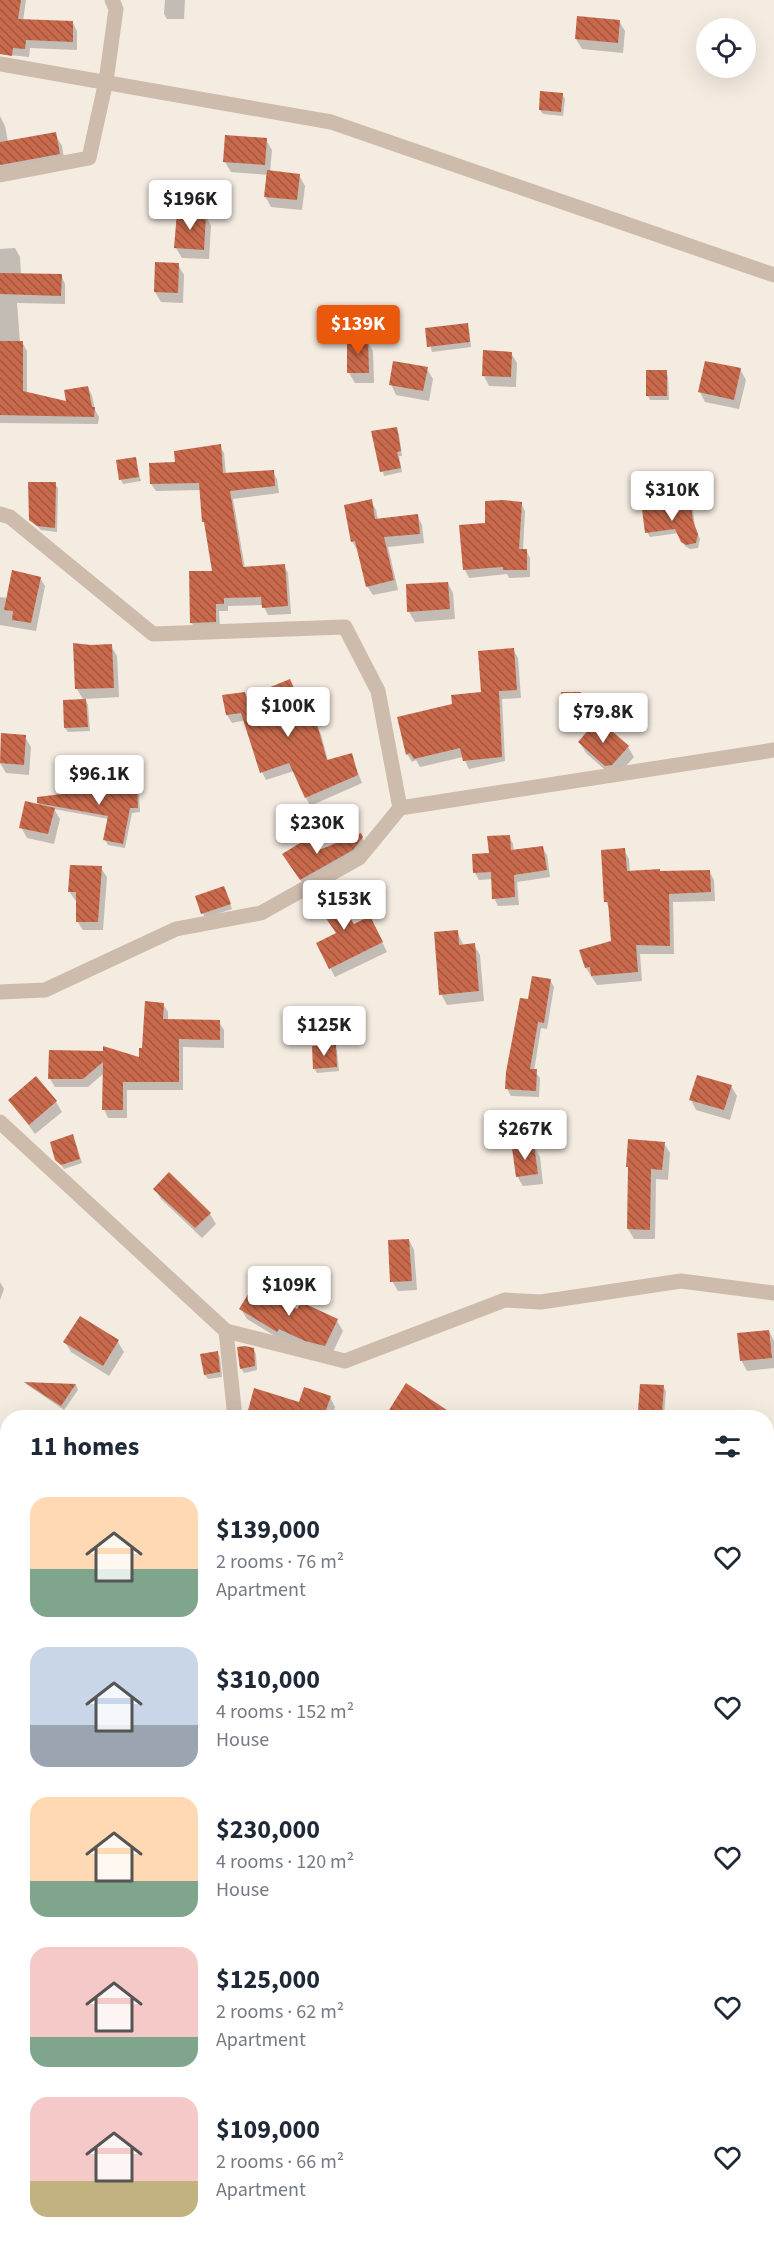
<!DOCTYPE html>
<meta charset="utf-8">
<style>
:root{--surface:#fff;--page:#f2f2f3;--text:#1f2937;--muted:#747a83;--accent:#ea580c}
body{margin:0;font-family:"Source Sans 3",sans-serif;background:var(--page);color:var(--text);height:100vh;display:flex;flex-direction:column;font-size:22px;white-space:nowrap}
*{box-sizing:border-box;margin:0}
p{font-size:20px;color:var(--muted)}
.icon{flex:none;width:33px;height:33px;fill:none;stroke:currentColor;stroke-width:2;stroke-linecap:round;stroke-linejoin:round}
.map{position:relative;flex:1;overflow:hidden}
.drawer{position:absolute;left:0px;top:1410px;width:774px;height:834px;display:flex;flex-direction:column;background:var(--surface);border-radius:24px 24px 0 0;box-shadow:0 6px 24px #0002}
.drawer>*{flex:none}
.buttons{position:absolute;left:696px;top:18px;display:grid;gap:12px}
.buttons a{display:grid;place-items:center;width:60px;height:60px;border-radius:50%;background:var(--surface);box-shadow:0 6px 24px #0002;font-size:30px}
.price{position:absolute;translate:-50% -51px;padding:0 14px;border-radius:6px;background:#fff;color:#222;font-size:20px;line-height:39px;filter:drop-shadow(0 2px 3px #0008)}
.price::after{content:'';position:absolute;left:50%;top:36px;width:18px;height:14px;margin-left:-9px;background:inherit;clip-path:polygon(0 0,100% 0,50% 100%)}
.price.on{background:var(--accent);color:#fff}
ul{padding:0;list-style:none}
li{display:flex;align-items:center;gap:18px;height:150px;padding:0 30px}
li span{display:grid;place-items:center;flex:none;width:168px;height:120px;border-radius:18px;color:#555}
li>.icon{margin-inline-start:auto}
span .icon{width:72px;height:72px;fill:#fffc;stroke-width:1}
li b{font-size:26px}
h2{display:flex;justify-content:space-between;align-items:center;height:72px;padding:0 30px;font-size:26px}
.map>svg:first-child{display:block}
.shadow{fill:#0003}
.building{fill:url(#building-back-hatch)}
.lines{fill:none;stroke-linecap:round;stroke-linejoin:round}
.minor{stroke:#cdbbac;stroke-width:15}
</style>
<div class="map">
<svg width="774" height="2244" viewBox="0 0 774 2244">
<defs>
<pattern id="building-back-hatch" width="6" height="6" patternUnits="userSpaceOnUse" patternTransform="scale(1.5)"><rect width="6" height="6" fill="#c8694b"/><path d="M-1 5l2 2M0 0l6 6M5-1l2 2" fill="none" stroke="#a4573f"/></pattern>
</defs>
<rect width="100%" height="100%" fill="#f4ebe1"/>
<g class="shadow">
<polygon points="0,0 26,0 23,21 73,23 77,31 77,50 30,48 29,57 0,54"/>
<polygon points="165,0 185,0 184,19 167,19 164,14"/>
<polygon points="619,21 625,31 623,53 582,49 576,39"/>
<polygon points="562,94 565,99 563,116 543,114 540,110"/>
<polygon points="0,116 5,126 8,142 55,134 62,146 65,165 0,181"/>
<polygon points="266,140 272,150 270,172 299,175 305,186 302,210 271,207 265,196 268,175 231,172 225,162"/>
<polygon points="206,216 211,226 209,259 182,258 176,248"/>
<polygon points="15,248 20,257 21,275 61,275 65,284 65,304 17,303 20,342 22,342 27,351 27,394 68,403 88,387 92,396 95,410 99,417 98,424 0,423 0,249"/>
<polygon points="178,265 184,275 183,303 161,302 155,292"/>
<polygon points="467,325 469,329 471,347 432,352 426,330"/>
<polygon points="367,341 373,351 374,383 355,383 349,373"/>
<polygon points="511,353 517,363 516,387 489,386 484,376"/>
<polygon points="427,369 433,379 429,401 396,395 391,384"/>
<polygon points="740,369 746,380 739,409 705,402 700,392"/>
<polygon points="666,372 668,376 669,400 650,400 648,396"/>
<polygon points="396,429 399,434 402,456 399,456 402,472 384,476 373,432"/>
<polygon points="220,446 224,453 226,474 273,472 277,479 279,493 233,499 245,568 284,566 288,573 291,614 268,615 263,605 228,606 228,611 219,611 220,629 196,630 191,622 214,572 206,527 204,522 201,490 156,491 151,484 177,464"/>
<polygon points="135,459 141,481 123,484 121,480"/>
<polygon points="55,484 58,488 57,532 41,530 30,519"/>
<polygon points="371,501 376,510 378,520 417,515 422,525 424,543 388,547 398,590 373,595 367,586 357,550 352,541"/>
<polygon points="521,503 525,511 523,550 526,550 530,558 530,577 509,578 507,574 469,578 465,570 461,526 486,524"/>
<polygon points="690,507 693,511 695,527 700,539 698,548 690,549 685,546 679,533 650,537 647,532"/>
<polygon points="40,578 45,586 36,631 0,625 0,597 8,598"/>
<polygon points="448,583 453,593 455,619 415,622 409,612"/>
<polygon points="111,646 117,656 119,697 85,699 88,705 90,731 68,732 65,728 84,701 77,689 91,647"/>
<polygon points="513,649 518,658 521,698 502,699 505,761 469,769 463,757 420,767 416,760 412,762 407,754 453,705 483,693"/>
<polygon points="245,693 248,698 311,727 316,726 321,734 328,761 351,754 362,783 310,806 294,771 266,780 262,772 246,720 232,723 227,715 224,696"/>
<polygon points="580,693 583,698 584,716 566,716 564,712"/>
<polygon points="25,737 31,747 29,775 6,773 0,763"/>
<polygon points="580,743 628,747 634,757 618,775 612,776 586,753"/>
<polygon points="82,787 85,792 136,789 139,793 140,812 132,813 125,848 108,845 105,840 109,819 54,809 60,819 54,844 27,838 21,827 40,806 38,802 63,796"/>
<polygon points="361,835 367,847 306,888 289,863"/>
<polygon points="509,836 513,844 514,851 542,847 547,855 550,877 517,882 519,905 498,906 494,898 493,879 479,880 475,873"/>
<polygon points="624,850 629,859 630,873 709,871 714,880 715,901 673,902 674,954 640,954 642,981 597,985 586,968 581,951 613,942 610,909 606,902"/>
<polygon points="101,868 107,877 103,930 83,930 77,921 77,901 75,900 69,891"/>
<polygon points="226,892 232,909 205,918 197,897"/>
<polygon points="354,926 375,927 387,952 335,977 330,968"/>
<polygon points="457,932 464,946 474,945 480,955 484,1001 447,1005 441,994"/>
<polygon points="550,980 554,987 547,1029 541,1028 534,1071 540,1078 539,1097 511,1096 507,1089 530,1001"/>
<polygon points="163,1004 168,1012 168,1020 219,1022 224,1030 224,1048 183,1047 183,1090 127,1090 127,1118 108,1118 104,1109 104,1073 88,1087 55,1087 50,1079 50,1052 140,1059"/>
<polygon points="335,1046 337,1051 339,1071 317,1073 314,1068"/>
<polygon points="731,1086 737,1096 730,1120 696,1110 691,1100"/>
<polygon points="10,1100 56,1102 62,1112 35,1134"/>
<polygon points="75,1141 82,1163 64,1169 57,1159"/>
<polygon points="664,1143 670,1153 668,1180 656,1179 655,1239 634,1239 628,1229 630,1170 628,1167"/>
<polygon points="534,1147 540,1157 543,1184 523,1186 517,1176"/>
<polygon points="155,1189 210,1214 216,1224 202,1238 161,1199"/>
<polygon points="409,1240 414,1250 417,1290 398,1291 392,1281"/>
<polygon points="0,1282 4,1289 0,1300"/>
<polygon points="241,1309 298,1311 337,1321 343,1331 331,1356 312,1351 285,1338 283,1341 247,1319"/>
<polygon points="769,1331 774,1341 774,1368 747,1371 741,1360"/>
<polygon points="65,1342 118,1342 124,1352 109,1376 71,1352"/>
<polygon points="253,1349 256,1354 257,1370 244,1373 241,1368"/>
<polygon points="217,1352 220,1357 222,1377 208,1379 205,1375"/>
<polygon points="26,1384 76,1385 78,1390 64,1410"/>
<polygon points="663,1386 666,1391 664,1417 642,1416 640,1411"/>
<polygon points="330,1397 335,1407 332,1418 300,1403"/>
<polygon points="479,1410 484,1418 394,1418 452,1415"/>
<polygon points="7,1714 8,1714 8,1782 0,1779 0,1728"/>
<polygon points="8,1800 8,1870 5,1870 0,1862 2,1822"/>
<polygon points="0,1891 1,1928 8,1928 8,1955 0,1955"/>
<polygon points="772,2077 774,2080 774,2102 766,2105 766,2079"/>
<polygon points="240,2236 285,2236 287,2244 242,2244"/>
<polygon points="437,2236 463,2236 465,2244 439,2244"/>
<polygon points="621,2236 651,2236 641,2244 627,2244"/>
</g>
<g class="building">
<polygon points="0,0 21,0 18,19 73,21 73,42 26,40 25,49 13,48 12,56 0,54"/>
<polygon points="577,16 620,20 618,43 575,39"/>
<polygon points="540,91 563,93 561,112 539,110"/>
<polygon points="56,132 60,154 0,165 0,142"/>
<polygon points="225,135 267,138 265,165 223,162"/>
<polygon points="267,170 300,174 297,200 264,197"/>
<polygon points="177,212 206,215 204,250 174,248"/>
<polygon points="155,262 179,263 178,293 154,292"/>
<polygon points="0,273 62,274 61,296 0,294"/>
<polygon points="468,323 470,342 427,347 425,328"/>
<polygon points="347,339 368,339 369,373 347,373"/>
<polygon points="0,341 23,341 23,391 66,401 64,390 88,386 92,407 95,407 94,417 0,415"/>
<polygon points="483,350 512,352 511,377 482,376"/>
<polygon points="393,361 428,367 423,391 389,385"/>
<polygon points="705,361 741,368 734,400 698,392"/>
<rect x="646" y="370" width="21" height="26"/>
<polygon points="397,427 401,451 397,452 401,468 380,472 371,431"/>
<polygon points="221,444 223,473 274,470 275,486 230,491 243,567 285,564 288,606 262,608 261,597 224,598 224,604 216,604 216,622 190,623 189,571 212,571 204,522 202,522 199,483 150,484 149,463 175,462 174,451"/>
<polygon points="136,457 139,477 119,480 116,460"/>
<polygon points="28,482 56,482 55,528 37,526 29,520"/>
<polygon points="372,499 375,519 418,514 420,534 384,537 394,580 366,587 355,541 351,542 344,505"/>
<polygon points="503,500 522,502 519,549 527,549 527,570 503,570 503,567 463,570 459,525 485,523 485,501"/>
<polygon points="691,505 693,521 698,534 696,543 686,545 681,542 675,529 645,533 642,509"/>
<polygon points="12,570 41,577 31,623 12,620 13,611 4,610"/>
<polygon points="448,582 450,609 407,612 406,584"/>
<polygon points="73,643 91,645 112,644 114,688 75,689"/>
<polygon points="514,648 517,690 499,691 502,757 463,761 460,748 414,759 410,753 406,755 397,717 452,704 451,695 481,692 478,651"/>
<polygon points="290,679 311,726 317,724 327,760 352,753 358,775 305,798 289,763 260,773 241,713 226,715 222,695 245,692 246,697"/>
<polygon points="561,692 581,692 582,711 562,712"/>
<polygon points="86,699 88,727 64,728 63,700"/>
<polygon points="598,719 629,746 612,765 605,766 578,742"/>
<polygon points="1,733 26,735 24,765 0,763"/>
<polygon points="64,782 83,786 82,792 137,787 138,808 130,808 123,844 103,840 108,816 37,803 37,797 62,794"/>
<polygon points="25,801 55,808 48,834 19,828"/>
<polygon points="361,833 363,837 353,850 300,880 282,854 310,837 319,850"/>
<polygon points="510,835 511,850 543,846 547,870 514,875 515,897 492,899 491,872 473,873 472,854 489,853 487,836"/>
<polygon points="625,848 627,871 660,869 660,871 710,870 711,892 669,894 670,946 636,945 638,972 591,976 590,967 585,968 579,950 611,941 608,902 604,902 601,850"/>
<polygon points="70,865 102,866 98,922 76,922 76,892 68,892"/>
<polygon points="224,886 231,904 201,914 195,896"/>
<polygon points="329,886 354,924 370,916 383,942 329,969 316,943 336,933 311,896"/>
<polygon points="458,930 459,945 475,943 479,991 439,995 434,932"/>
<polygon points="532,976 551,979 544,1023 538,1022 530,1069 537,1069 536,1091 505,1089 506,1072 520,998 528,999"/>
<polygon points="145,1001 164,1003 163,1019 220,1020 220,1040 179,1039 179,1082 123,1082 123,1110 102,1110 103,1062 83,1079 48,1079 49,1050 103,1051 103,1046 139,1057 139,1048 142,1048"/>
<polygon points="336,1045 337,1067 313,1069 312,1046"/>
<polygon points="697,1075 732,1085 724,1110 689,1100"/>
<polygon points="36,1076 57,1101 29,1125 8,1100"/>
<polygon points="73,1134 80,1159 61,1165 55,1160 50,1142"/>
<polygon points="628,1139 665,1142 662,1170 651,1169 650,1230 627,1229 628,1167 626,1167"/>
<polygon points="534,1145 538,1174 516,1177 512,1148"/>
<polygon points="169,1172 211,1213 195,1228 153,1189"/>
<polygon points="409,1239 412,1281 390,1282 388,1240"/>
<polygon points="255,1283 297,1309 301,1302 338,1319 325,1346 305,1341 279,1329 277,1332 239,1309"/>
<polygon points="80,1316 119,1340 103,1366 63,1342"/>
<polygon points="769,1330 772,1358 740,1361 737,1333"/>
<polygon points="245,1346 254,1348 255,1366 240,1369 237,1347"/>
<polygon points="218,1351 220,1372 204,1375 200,1354"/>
<polygon points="24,1382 76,1384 61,1406"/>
<polygon points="406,1383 459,1418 384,1418"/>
<polygon points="640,1384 664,1385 662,1412 638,1411"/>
<polygon points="304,1387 331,1396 326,1410 335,1412 334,1418 246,1418 254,1388 299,1402"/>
</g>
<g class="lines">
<g class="minor">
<polyline points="0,64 331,122 774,275"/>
<polyline points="0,175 89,158 106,81 116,9 112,0"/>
<polyline points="0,514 10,517 153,634 345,627 378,691 400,808"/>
<polyline points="0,992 45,990 176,929 261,913 359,858 400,808 774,750"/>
<polyline points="0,1122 226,1331 235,1418"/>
<polyline points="226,1331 345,1361 505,1300 541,1302 681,1281 774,1293"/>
<polyline points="0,1496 8,1497"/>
<polyline points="0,1703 8,1691"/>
<polyline points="492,2236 496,2244"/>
</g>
</g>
</svg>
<div class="buttons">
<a><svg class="icon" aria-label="locate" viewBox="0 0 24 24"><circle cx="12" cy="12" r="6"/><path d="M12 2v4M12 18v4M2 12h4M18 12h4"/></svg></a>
</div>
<b class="price" style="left:190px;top:231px">$196K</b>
<b class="price on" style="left:358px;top:356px">$139K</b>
<b class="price" style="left:672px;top:522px">$310K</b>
<b class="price" style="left:288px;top:738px">$100K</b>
<b class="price" style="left:603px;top:744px">$79.8K</b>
<b class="price" style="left:99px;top:806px">$96.1K</b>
<b class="price" style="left:317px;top:855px">$230K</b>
<b class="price" style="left:344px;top:931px">$153K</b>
<b class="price" style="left:324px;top:1057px">$125K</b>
<b class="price" style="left:525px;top:1161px">$267K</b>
<b class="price" style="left:289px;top:1317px">$109K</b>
<section class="drawer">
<h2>11 homes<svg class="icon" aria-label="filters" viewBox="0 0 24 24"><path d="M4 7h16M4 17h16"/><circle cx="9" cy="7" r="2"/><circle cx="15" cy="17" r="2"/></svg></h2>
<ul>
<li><span style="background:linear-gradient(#ffd9b3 60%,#7fa58c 0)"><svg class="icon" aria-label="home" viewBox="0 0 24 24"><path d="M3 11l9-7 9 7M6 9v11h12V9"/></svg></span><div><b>$139,000</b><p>2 rooms · 76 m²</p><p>Apartment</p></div><svg class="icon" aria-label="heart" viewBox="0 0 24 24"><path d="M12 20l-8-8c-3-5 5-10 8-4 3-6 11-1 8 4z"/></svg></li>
<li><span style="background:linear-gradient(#c9d6e8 65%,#9aa5b1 0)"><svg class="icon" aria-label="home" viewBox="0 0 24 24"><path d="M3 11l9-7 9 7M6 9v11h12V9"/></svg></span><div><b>$310,000</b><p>4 rooms · 152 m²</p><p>House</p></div><svg class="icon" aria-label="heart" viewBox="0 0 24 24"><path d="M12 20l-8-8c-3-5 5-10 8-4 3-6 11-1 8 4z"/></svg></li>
<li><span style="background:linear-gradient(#ffd9b3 70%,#7fa58c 0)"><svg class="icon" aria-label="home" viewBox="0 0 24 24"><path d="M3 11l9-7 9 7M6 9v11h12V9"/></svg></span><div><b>$230,000</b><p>4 rooms · 120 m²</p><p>House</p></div><svg class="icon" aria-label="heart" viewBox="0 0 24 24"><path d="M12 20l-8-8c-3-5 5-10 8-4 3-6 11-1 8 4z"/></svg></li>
<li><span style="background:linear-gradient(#f6c9c9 75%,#7fa58c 0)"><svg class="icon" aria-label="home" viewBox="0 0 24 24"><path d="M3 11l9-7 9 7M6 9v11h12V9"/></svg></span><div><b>$125,000</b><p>2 rooms · 62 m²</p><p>Apartment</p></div><svg class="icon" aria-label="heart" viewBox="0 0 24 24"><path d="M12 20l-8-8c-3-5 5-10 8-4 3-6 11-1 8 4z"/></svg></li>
<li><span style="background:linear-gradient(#f6c9c9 70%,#c2b280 0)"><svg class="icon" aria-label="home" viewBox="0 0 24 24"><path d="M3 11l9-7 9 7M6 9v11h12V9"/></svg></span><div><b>$109,000</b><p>2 rooms · 66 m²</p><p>Apartment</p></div><svg class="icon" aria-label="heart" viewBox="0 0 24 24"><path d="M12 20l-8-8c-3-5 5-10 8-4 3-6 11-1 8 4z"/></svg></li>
</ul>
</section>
</div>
